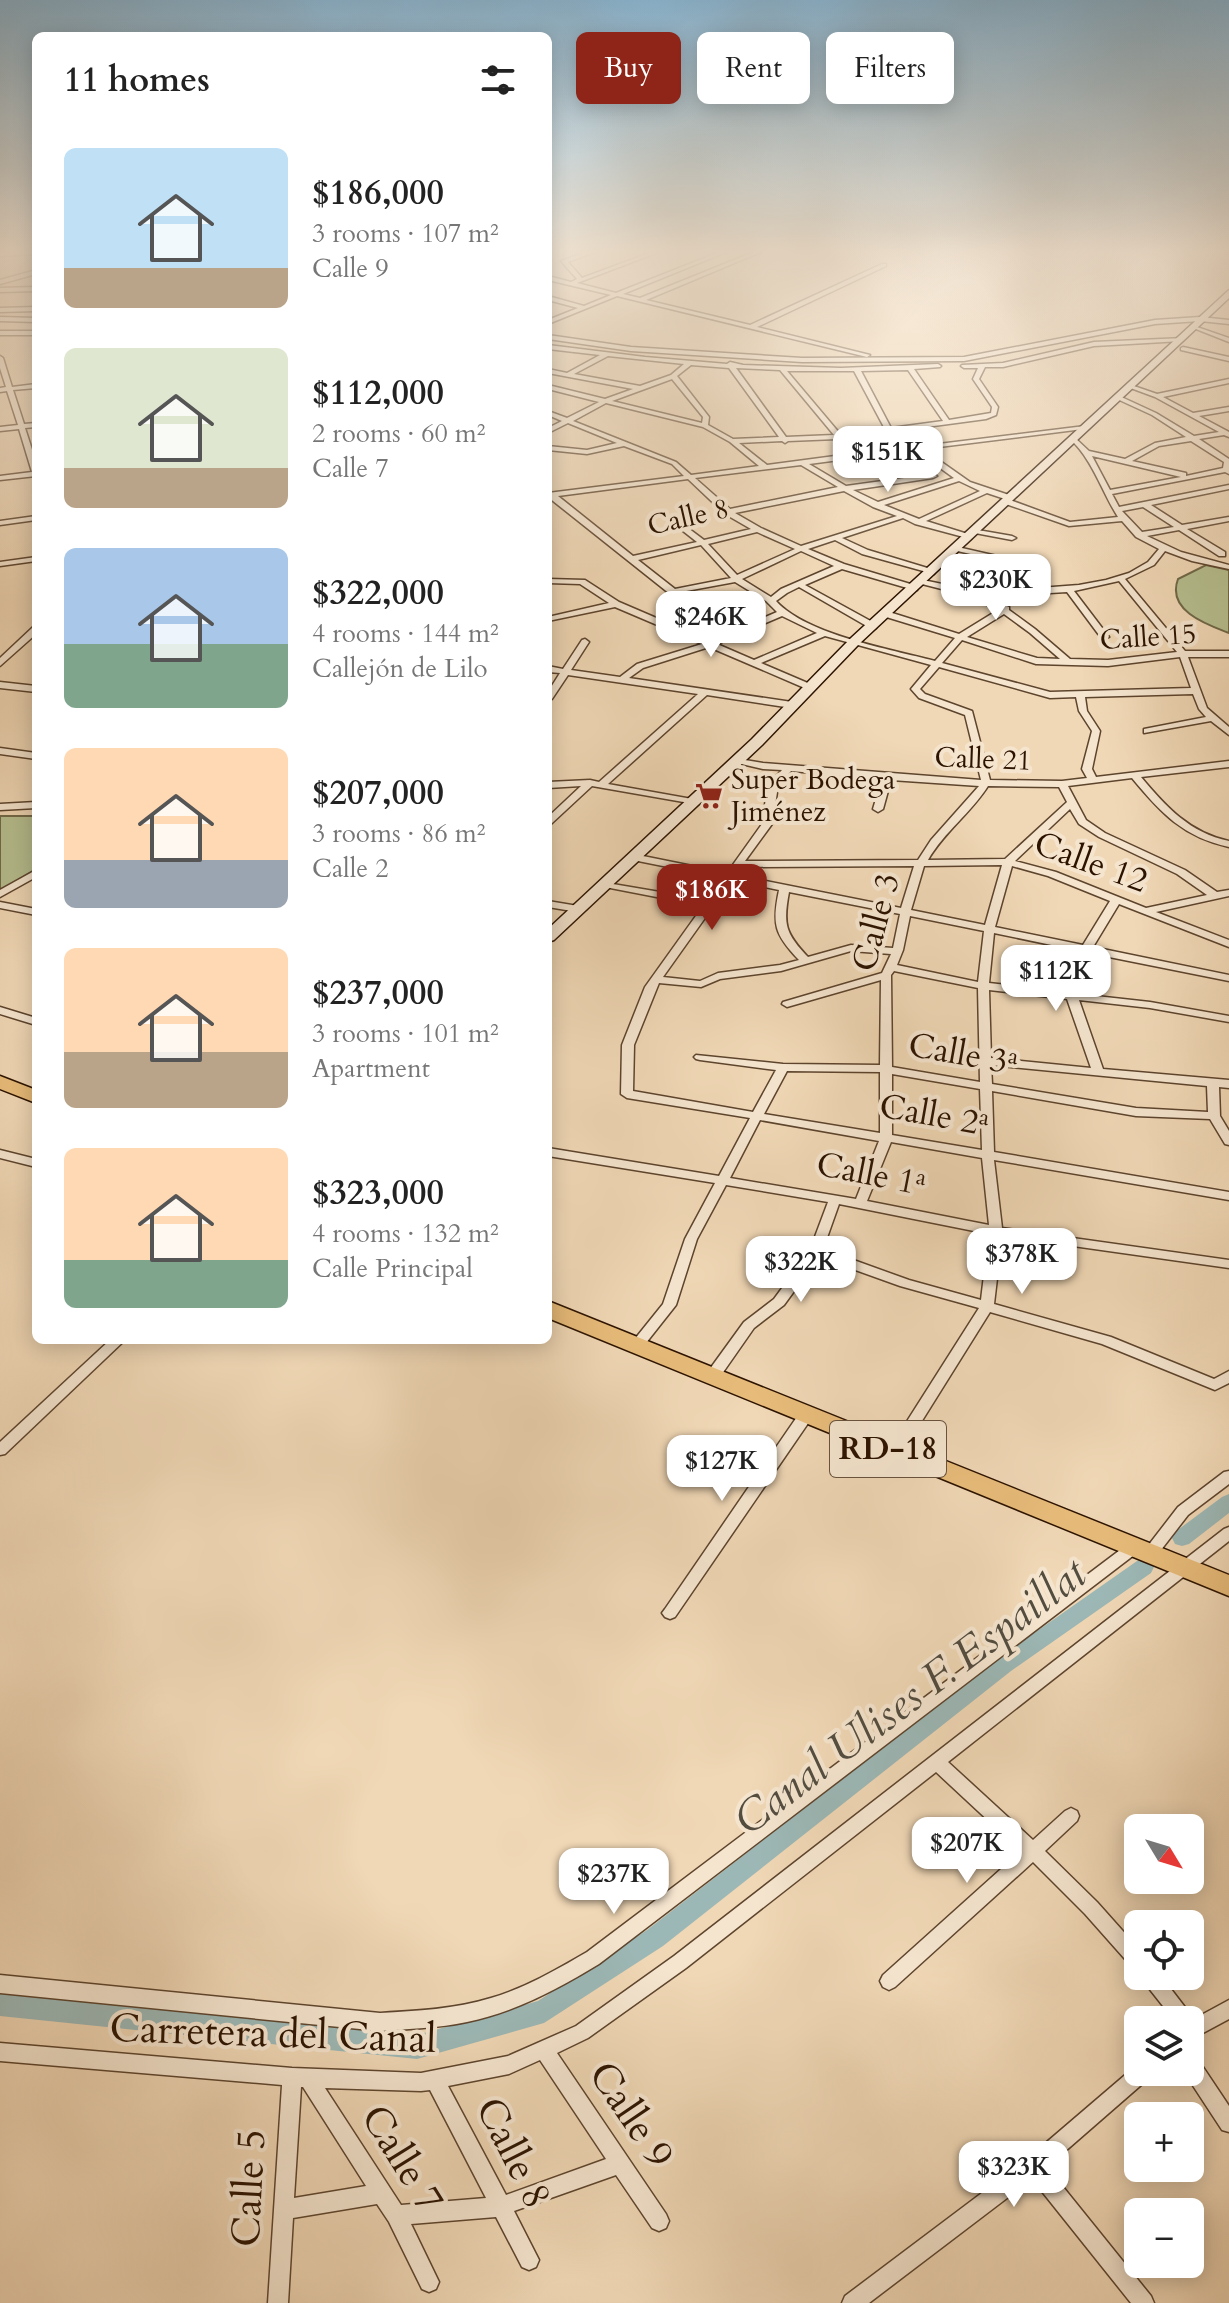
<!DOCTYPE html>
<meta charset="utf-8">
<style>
:root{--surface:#fff;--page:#f2f2f2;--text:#222;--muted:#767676;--accent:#8f2418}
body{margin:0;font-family:Cardo,serif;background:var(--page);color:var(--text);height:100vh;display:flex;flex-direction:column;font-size:30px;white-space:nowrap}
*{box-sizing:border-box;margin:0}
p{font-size:26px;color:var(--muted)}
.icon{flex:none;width:44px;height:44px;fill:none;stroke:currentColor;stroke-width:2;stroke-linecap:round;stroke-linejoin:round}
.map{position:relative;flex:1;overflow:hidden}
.side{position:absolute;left:32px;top:32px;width:520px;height:1312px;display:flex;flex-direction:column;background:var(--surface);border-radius:12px;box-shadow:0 4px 20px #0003}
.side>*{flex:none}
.top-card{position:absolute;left:576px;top:32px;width:532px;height:72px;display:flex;gap:16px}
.needle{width:52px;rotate:128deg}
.tools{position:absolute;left:1124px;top:1814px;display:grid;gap:16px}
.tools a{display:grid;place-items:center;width:80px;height:80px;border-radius:12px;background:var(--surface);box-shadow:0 4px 20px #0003;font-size:40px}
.price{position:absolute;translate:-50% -68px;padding:0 18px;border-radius:16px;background:#fff;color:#222;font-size:26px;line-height:52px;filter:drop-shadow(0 2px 4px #0008)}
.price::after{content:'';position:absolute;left:50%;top:48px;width:24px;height:18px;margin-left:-12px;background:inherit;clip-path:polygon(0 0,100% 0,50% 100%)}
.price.active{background:var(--accent);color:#fff}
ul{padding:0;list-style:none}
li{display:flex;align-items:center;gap:24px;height:200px;padding:0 32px}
li span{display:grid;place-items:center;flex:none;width:224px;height:160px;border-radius:12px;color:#555}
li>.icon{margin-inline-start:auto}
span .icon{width:96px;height:96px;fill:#fffc;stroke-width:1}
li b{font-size:34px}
h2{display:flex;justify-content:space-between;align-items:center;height:96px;padding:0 32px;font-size:34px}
.chip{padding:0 28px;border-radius:12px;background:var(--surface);box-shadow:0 4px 20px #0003;font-size:28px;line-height:72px}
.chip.active{background:var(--accent);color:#fff}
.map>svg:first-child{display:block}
.green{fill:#b6bf90;stroke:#716948;stroke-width:2}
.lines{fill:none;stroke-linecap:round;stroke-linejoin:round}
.canal{fill:#9cb8b6;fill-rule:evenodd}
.street-casing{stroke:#5d442d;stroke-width:3}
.secondary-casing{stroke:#2c1300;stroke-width:3}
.primary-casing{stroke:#2c1300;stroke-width:3}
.street{fill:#f5e5cf;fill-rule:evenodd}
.secondary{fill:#f5e5cf;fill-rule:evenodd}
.primary{fill:#e8bc7a;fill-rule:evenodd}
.labels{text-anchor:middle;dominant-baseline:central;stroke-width:8;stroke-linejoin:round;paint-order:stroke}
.far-street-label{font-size:28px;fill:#2c1300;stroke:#f5e5cf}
.far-poi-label{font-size:28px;fill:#2c1300;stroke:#f5e5cf;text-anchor:start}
.shield{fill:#f5e5cf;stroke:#68523e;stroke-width:2}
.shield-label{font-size:32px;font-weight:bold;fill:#2c1300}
.street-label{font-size:34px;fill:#2c1300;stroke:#f5e5cf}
.near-street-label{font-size:40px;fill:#2c1300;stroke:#f5e5cf}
.near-water-label{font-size:44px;font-style:italic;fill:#534d40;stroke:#f5e5cf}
</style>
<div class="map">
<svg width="1229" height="2303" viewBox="0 0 1229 2303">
<rect width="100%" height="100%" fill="#f0d7b5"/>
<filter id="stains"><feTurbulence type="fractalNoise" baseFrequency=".0025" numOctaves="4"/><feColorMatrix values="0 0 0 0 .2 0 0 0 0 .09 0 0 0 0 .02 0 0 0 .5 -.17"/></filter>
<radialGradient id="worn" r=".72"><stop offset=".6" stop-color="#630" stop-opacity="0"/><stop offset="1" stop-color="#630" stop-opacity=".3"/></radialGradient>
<g class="green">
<path d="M1206 565 1229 570V633C1208 625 1166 611 1178 579Z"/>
<polygon points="0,816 36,816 36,869 0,891"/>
</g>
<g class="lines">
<g class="canal">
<polygon points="1229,1494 1229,1513 1189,1544 1182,1546 1175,1544 1172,1538 1175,1532 1222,1497"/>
<polygon points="1144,1559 1151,1561 1154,1567 1151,1573 1011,1671 663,1946 544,2023 417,2059 0,2016 0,1992 417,2035 538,2001 647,1930 997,1659 1137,1561"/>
</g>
<g class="street-casing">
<g id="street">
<polygon points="595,249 603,249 568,262 582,278 660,249 667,249 577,283 616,293 727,249 734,249 623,294 640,298 761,249 768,249 646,300 750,325 882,264 886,264 886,266 757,327 870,355 867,357 617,296 548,324 548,320 578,308 548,300 548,296 584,306 611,295 548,280 548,276 571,282 577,279 561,261"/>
<polygon points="36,250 36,254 0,256 0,252"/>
<polygon points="36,270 36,274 0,284 0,280"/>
<polygon points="36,287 36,291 0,292 0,288"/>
<polygon points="36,307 36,311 0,312 0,308"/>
<polygon points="0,317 36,318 36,322 0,321"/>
<polygon points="1200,317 1229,320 1229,324 1200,321 1155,324 964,361 802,362 631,351 548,339 548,335 631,347 802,358 964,357 1155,320"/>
<polygon points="1191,325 1229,338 1229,342 1191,327"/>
<rect x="0" y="331" width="36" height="4"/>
<path d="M1184 338 1182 341 1094 346 1003 367H985L979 379 998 407 996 415 986 419 844 438 857 454 1085 426V428L1083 429 923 449 970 482 1012 496 1013 498 1010 500 1070 522 1118 517C1102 492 1093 460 1070 439V437H1074L1089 451 1125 459 1155 443 1186 437 1152 415 1115 398V396L1117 395 1156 413 1194 436 1219 432 1155 397 1128 387 1131 385 1157 394 1229 379V383L1163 397 1193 413 1229 407V411L1199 416 1229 432V437L1224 435 1199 439 1229 459V474L1225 472 1112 494 1119 507 1229 485V489L1151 505 1182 525 1229 517V521L1187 529 1225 552V556H1219L1179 530 1147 536 1181 552 1229 565V569L1192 561 1165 551 1154 565 1125 579 1185 651H1229V657H1188L1207 708 1229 727V735L1211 721 1144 733V729L1206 717 1199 709 1193 694 1085 697 1087 711 1100 731 1092 769 1096 777 1229 761V767L1141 777C1166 807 1190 833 1229 841V847C1183 837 1161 813 1132 778L1068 786 1086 820 1105 833 1185 870 1217 892 1229 890V896L1156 912 1229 940V947L1119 904 1093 947 1229 975V981L1089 953 1081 966 1078 994 1150 1002 1229 1016V1022L1150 1008 1079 1000 1103 1069 1229 1080V1088L1219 1087 1220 1116 1229 1131V1145L1225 1144 1210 1119 1136 1116 992 1091 994 1152 1229 1192V1200L994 1160 1002 1228 1229 1260V1268L1002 1236 994 1304 1111 1337 1214 1379 1229 1371V1383L1215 1390 1102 1344 990 1312 900 1456 895 1457 890 1456 888 1452 890 1448 979 1308 900 1286 819 1257 784 1305 754 1328 717 1381H707L705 1377 707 1373 744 1322 774 1299 810 1250 828 1202 726 1185 697 1239 676 1305 642 1348H632L630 1345 663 1304 685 1239 715 1183 548 1156V1148L719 1176 750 1118 627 1098 621 1094 622 1045 645 987 703 906 605 887 600 884 601 882 707 900 723 878 633 860 628 857 633 854 727 873 762 824 768 785 782 770 763 769 733 762V758L763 763 981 780 965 715 919 698 911 689 931 665 825 636 761 663 810 684 811 686 807 689 709 647 643 668 629 678 792 702 796 705 792 708 707 695 608 784 692 799 695 800V804L592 786 551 824 548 825V817L581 786 548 788V782L590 780 599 782 698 694 568 675 552 699 549 700 548 692 560 673 548 672V666L563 669 582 640 585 639 589 642 571 670 620 677 637 664 702 644 615 607 548 621V617L609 603 580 584 548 583V579L585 580 619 602 710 641 777 612 766 601 735 582 670 594 548 497V493L684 476 672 464 624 446 587 454 548 450V446L587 450 617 443 568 423 548 433V428L562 421 548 415V411L567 418 599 402 548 389V385L605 399 633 389 548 373V369L567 373 600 355 548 349V345L645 357 727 364 730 362 743 365 841 368 938 364 941 366 940 367 914 369 949 420 991 413 992 407 973 379 978 368H964L961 366 962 365 1003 363 1094 342ZM608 356 684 364 671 375 640 386 574 374ZM691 365 729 368 779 437 733 439 708 425 709 417 677 376ZM736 368 780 370 834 435 786 437ZM908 370 943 421 891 428 861 371ZM787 371H854L885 429 841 435ZM672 379 703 417 702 423 612 401ZM606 403 703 427 730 442 759 466 691 475 676 462 573 421ZM837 439 850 454 767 465 739 443 782 441 785 443 788 441ZM1191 441 1224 462 1223 468 1186 476V473L1132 461 1159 446ZM915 450 954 478 878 502 853 490 933 478 937 476 933 474 846 486 809 464ZM1092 456 1181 477 1110 490ZM801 465 838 487 730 509 695 478ZM688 479 725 514 751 529 704 540 672 516H669V520L697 542 633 556 558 496ZM959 481 980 491 919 519 884 505ZM844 491 873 507 897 516 801 546 761 528 735 513ZM987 493 1005 499 1002 501 1003 503 1069 526 1122 521 1136 537 1159 549 1148 562 1129 573 1106 580 1079 585 975 593 947 585 918 579V583L965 595 998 610 959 634 889 612H883V616L955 638 935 661C890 649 807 635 776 601L787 593 799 587 870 628H876V624L805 585 842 569 914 590H917V586L844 564 808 549 835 540 862 554 934 574V570L868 550 842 538 903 518 915 524 971 539V535L926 521ZM1143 507 1174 527 1142 532 1122 511ZM757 532 795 549 737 575 708 544ZM701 545 731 578 675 589 638 560ZM801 551 834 566 781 589 771 597 742 579ZM1119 581 1177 652 1108 660 1070 659 1035 629 1009 610V607L985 597 1067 592 1102 639H1105L1109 637 1074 591ZM1004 614 1030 633 1060 659 1037 658 967 637ZM782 616 817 633 754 660 717 644ZM962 640 1036 664 1108 666 1180 657 1191 688 1050 692 942 663ZM939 667 1050 698 1076 697 1079 711 1092 731 1082 769 1087 778 1062 781 990 780 972 711 925 694 920 689ZM791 771 882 779 873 809 878 812 883 809 891 780 979 786 931 840 918 860 745 861 772 824 778 786ZM988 786 1059 787 1067 802 1005 859 928 860C944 832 971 813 988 786ZM1070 809 1079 824 1099 837 1177 874 1207 895 1146 908 1056 872 1015 861ZM1002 865 985 925 911 910 924 866ZM914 866 901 908 736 875 741 867ZM1012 866 1048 876 1110 901 1083 945 995 927ZM732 880 779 890C772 924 774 934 799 960L780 965 718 973 700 981 663 977ZM789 892 900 914 893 948 851 945 808 957C785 933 783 924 789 892ZM910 916 984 931 978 982 897 965 903 950ZM994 933 1080 951 1071 966 1067 992 989 983ZM851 951 891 954 882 973 783 1002 782 1004 787 1007 881 980 880 1065 783 1064 696 1055 694 1057 696 1059 700 1060 776 1070 753 1112 633 1091 634 1045 659 983 701 987 720 979 781 971ZM894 971 978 988 980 1082 892 1067 891 975ZM989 990 1067 999 1091 1068 991 1058ZM991 1065 1207 1086 1208 1112 1136 1108 992 1084ZM787 1071 880 1072V1133L764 1114ZM892 1074 980 1089 982 1150 892 1135ZM760 1120 879 1141 856 1199 730 1178ZM891 1142 982 1158 989 1225 867 1201ZM839 1204 989 1234 981 1300 909 1280 823 1249Z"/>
<polygon points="1183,347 1229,357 1229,361 1181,350 1181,348"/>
<polygon points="0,356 3,358 12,387 36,384 36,388 13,390 24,424 36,423 36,427 25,428 36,462 36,476 0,480 0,476 32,472 19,429 0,431 0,427 18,425 7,391 0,392 0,388 6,387 0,368"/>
<polygon points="36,516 36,520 0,525 0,521"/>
<polygon points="972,529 1012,536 1016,538 1012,540 975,533 971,531"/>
<polygon points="953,546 997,556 1001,558 997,560 953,550"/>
<polygon points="36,557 36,561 0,566 0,562"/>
<polygon points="33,627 36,627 36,634 0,666 0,658"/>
<polygon points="0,682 36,686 36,692 0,688"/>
<polygon points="0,748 36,753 36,759 0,754"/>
<polygon points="36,802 36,808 0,810 0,804"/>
<polygon points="36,870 36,877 0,897 0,890"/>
<polygon points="548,901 578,906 583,909 578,912 548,907"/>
<polygon points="0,902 36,909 36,915 0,908"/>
<polygon points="0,1007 36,1018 36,1025 0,1014"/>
<polygon points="0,1150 36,1159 36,1167 0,1158"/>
<polygon points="110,1340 125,1340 5,1454 0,1455 0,1442"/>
<polygon points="806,1410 811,1411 813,1415 811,1419 675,1617 670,1619 665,1617 662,1613 665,1609 801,1411"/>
<polygon points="1229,1471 1229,1484 1188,1515 1154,1559 1149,1561 1144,1559 1142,1555 1144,1551 1178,1507 1224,1472"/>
<path d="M1229 1527V1541L948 1762 1033 1840 1065 1811 1071 1808 1077 1811 1079 1816 1077 1821 1045 1851 1097 1902 1138 1948V1969L1132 1967 1085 1914 1033 1862 895 1987 889 1990 883 1987 880 1981 883 1975 1021 1851 936 1772 686 1968 588 2038 557 2053 666 2214 669 2221 666 2228 659 2231 652 2228 616 2175 514 2211 539 2260 536 2267 529 2270 522 2267 496 2217 411 2224 439 2282 436 2289 429 2292 422 2289 389 2222 377 2204 293 2218 288 2303H268L282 2085 0 2061V2043L292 2068 421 2073 508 2056 576 2026 674 1956 1224 1529ZM540 2060 606 2159 506 2195 448 2086 509 2074ZM301 2087H303L366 2186 294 2198ZM325 2088 421 2091 430 2090 486 2198 401 2205Z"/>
<path d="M1133 1542 1138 1544 1140 1548 1138 1552 599 1964C558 1989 515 2012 467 2022 439 2028 409 2029 380 2031L0 1993V1975L380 2013C417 2011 455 2009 491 1998 525 1988 556 1970 587 1952L1128 1544Z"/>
<polygon points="1141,1976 1161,1976 1194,2019 1229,2000 1229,2019 1190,2040 1190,2020 1174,2020 1144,1982"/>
<polygon points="1190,2056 1197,2058 1229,2106 1229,2132 1222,2130 1184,2072 1190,2072"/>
<polygon points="1138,2064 1138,2072 1150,2072 1148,2079 1047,2167 1151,2296 1154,2303 1131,2303 1032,2179 869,2303 842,2303 845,2296 1027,2159"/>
</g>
</g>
<g class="secondary-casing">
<polygon id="secondary" points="1229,290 1229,298 859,644 762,745 554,940 548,942 548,929 752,739 851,638"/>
</g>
<g class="primary-casing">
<g id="primary">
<polygon points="0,1076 36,1090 36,1103 0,1089"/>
<polygon points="548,1301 1229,1575 1229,1596 548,1318"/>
</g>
</g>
<use href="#street" class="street"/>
<use href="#secondary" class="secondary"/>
<use href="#primary" class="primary"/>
</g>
<linearGradient id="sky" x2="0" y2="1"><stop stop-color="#89b6d4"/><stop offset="0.44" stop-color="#f8edde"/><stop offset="1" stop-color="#f8edde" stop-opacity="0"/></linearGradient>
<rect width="1229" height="571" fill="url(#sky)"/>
<defs>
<g id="supermarket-bare" transform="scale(2.16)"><path d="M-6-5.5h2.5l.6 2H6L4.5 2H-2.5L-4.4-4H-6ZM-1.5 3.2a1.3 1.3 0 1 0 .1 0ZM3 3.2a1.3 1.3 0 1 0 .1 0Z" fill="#8f2418" stroke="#f5e5cf" stroke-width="2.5" paint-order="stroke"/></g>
</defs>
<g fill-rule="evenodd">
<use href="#supermarket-bare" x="709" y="796"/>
</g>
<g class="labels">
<g class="far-street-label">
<text transform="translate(688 517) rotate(-13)">Calle 8</text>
<text transform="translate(1148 637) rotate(-4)">Calle 15</text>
<text transform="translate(983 759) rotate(2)">Calle 21</text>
</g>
<g class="far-poi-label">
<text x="731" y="780">Super Bodega<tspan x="731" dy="32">Jiménez</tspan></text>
</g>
<rect class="shield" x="830" y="1421" width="116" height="56" rx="6"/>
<g class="shield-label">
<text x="888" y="1449">RD-18</text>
</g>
<g class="street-label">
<text transform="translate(1091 862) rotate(20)">Calle 12</text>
<text transform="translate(876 922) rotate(-75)">Calle 3</text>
<text transform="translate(963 1054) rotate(10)">Calle 3ª</text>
<text transform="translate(934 1115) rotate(10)">Calle 2ª</text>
<text transform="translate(871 1174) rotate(11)">Calle 1ª</text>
</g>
<g class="near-street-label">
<text transform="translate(273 2034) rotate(2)">Carretera del Canal</text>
<text transform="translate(631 2115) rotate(56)">Calle 9</text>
<text transform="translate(513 2153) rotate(63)">Calle 8</text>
<text transform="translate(402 2159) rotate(58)">Calle 7</text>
<text transform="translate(249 2188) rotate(-87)">Calle 5</text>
</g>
<g class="near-water-label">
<text transform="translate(910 1697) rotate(-37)">Canal Ulises F. Espaillat</text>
</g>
</g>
<rect width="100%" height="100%" filter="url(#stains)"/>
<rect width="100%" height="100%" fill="url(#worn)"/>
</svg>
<div class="tools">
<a><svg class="needle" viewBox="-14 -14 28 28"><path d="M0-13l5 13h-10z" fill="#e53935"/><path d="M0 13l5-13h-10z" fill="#767676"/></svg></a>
<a><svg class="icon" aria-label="locate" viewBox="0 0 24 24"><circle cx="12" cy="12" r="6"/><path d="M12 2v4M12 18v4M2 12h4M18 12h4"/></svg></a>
<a><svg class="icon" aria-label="layers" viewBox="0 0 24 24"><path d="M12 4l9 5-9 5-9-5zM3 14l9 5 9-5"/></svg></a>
<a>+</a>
<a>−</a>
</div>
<b class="price" style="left:888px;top:494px">$151K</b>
<b class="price" style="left:996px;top:622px">$230K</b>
<b class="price" style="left:711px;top:659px">$246K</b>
<b class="price active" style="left:712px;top:932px">$186K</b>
<b class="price" style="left:1056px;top:1013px">$112K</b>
<b class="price" style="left:1022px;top:1296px">$378K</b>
<b class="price" style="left:801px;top:1304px">$322K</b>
<b class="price" style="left:722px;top:1503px">$127K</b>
<b class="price" style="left:967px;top:1885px">$207K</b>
<b class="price" style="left:614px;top:1916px">$237K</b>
<b class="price" style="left:1014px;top:2209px">$323K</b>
<div class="top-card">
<a class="chip active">Buy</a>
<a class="chip">Rent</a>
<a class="chip">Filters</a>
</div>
<section class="side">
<h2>11 homes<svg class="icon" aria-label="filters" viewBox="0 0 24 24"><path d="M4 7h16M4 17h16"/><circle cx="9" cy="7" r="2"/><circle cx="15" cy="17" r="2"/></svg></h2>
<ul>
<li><span style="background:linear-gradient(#bfe0f5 75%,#b9a48a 0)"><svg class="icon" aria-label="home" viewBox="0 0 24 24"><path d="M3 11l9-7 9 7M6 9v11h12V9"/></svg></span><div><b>$186,000</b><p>3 rooms · 107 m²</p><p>Calle 9</p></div></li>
<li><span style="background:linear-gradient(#dfe7d0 75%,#b9a48a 0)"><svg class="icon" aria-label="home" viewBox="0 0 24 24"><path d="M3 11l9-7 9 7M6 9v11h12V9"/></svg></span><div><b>$112,000</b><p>2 rooms · 60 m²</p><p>Calle 7</p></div></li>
<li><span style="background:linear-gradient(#a9c7e8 60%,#7fa58c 0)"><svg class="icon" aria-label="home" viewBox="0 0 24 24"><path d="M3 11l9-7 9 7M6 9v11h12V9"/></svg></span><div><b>$322,000</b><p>4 rooms · 144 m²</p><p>Callejón de Lilo</p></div></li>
<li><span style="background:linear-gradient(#ffd9b3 70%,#9aa5b1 0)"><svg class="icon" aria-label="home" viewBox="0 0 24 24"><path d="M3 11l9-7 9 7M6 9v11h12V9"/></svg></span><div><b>$207,000</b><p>3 rooms · 86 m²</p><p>Calle 2</p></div></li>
<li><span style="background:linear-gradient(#ffd9b3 65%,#b9a48a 0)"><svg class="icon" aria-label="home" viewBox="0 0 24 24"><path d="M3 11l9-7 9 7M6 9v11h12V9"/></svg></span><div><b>$237,000</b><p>3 rooms · 101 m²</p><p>Apartment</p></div></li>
<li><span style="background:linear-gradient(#ffd9b3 70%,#7fa58c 0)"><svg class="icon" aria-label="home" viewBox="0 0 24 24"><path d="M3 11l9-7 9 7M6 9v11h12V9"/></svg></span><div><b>$323,000</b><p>4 rooms · 132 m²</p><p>Calle Principal</p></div></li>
</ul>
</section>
</div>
